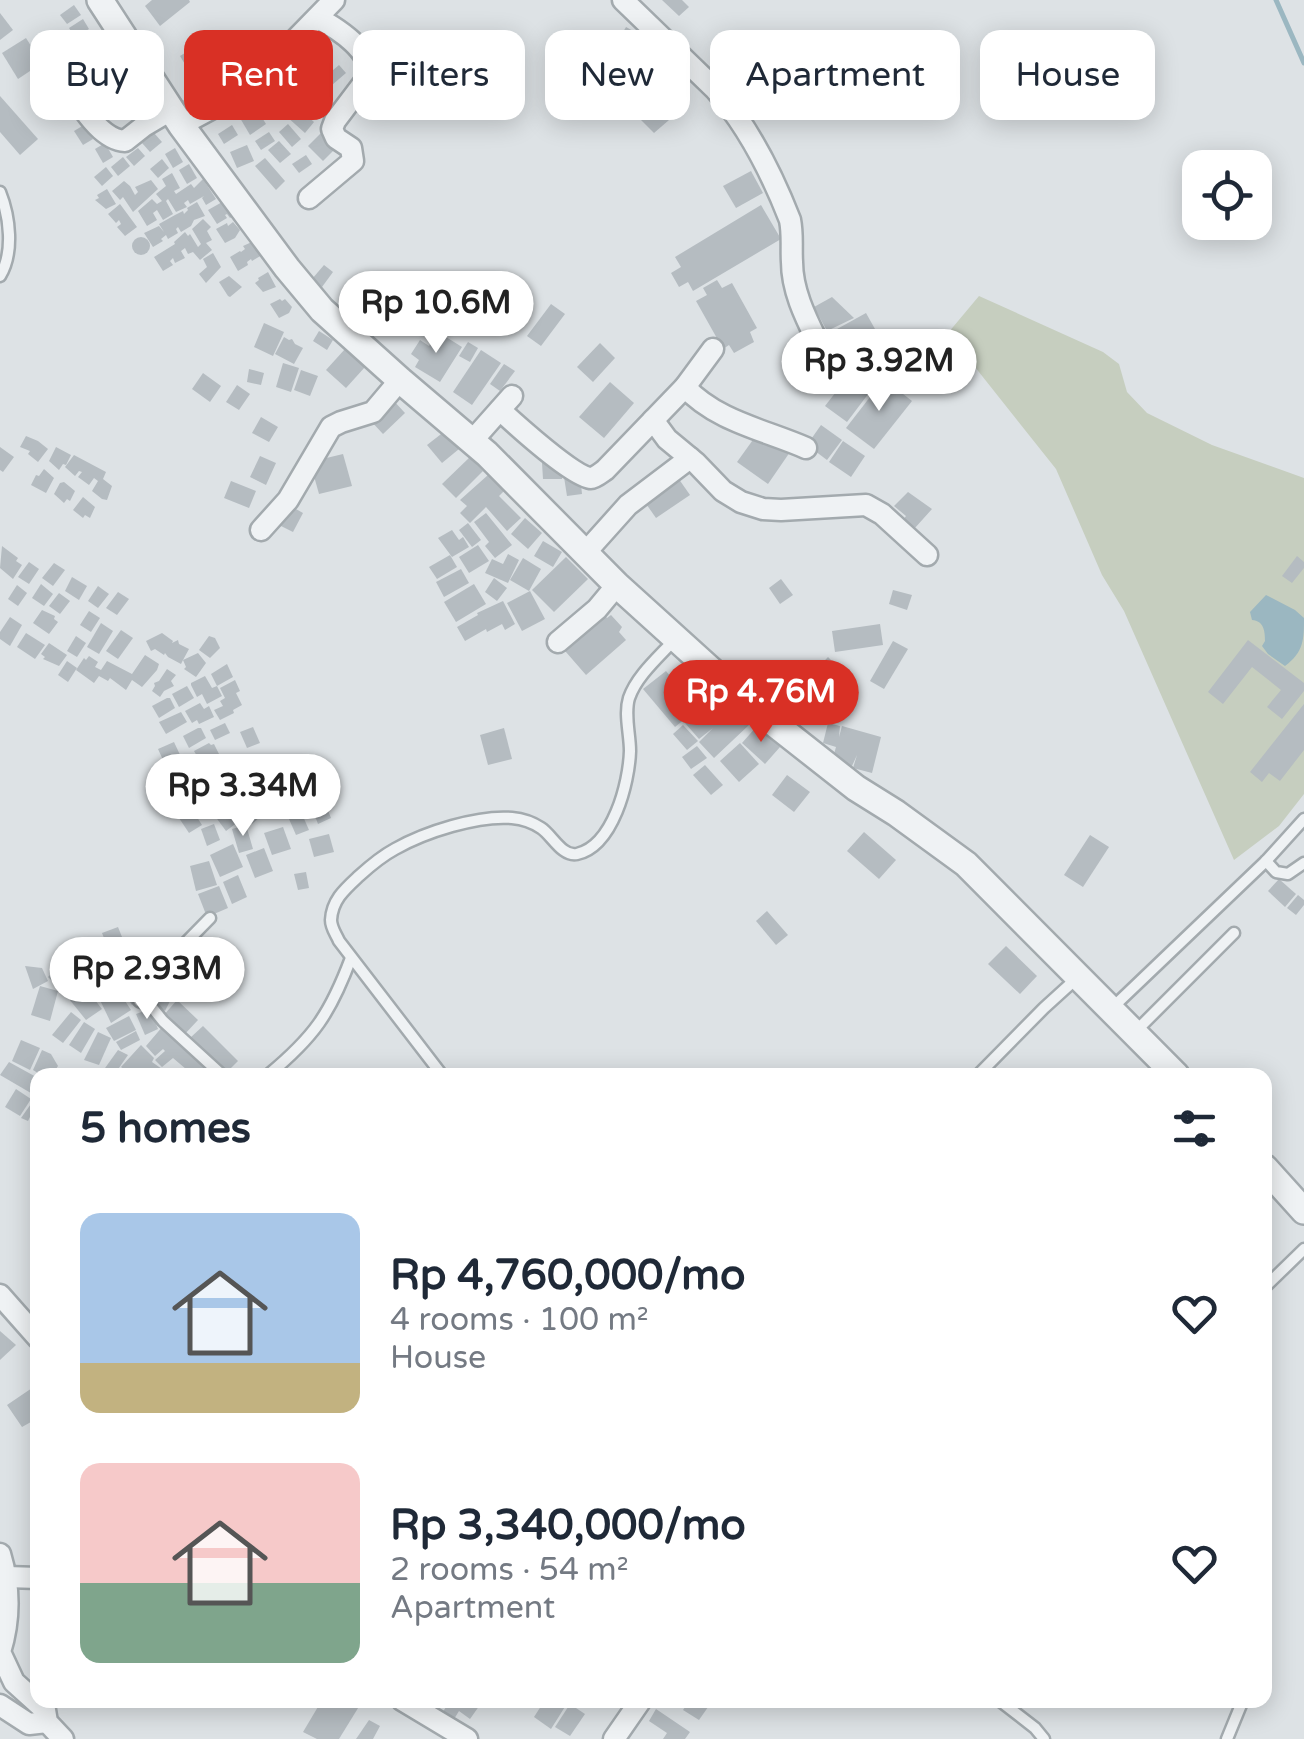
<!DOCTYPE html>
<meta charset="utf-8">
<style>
:root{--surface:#fff;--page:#f6f6f7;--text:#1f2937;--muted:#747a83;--accent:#d93025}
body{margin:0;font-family:"Varela Round",sans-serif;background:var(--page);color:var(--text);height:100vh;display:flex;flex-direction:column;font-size:38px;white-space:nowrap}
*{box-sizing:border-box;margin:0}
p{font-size:32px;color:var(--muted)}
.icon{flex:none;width:55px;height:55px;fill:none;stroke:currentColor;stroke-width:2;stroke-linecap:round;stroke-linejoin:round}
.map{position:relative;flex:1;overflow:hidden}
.details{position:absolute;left:30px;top:1068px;width:1242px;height:640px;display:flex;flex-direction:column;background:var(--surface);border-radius:20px;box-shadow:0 5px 25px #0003}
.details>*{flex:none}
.guide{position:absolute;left:30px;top:30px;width:1245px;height:90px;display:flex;gap:20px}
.tools{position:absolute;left:1182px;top:150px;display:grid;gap:20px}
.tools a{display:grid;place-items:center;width:90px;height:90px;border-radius:20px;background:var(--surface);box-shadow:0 5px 25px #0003;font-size:50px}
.price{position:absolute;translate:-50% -85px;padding:0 22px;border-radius:35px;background:#fff;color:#222;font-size:32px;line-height:65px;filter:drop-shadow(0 2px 5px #0008)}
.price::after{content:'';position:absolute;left:50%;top:60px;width:30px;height:22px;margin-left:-15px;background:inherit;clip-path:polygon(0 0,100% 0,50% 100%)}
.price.active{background:var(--accent);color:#fff}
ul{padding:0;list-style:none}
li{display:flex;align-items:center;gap:30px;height:250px;padding:0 50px}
li span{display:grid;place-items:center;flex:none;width:280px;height:200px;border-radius:20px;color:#555}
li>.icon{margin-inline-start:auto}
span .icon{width:120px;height:120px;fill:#fffc;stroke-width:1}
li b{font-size:42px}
h2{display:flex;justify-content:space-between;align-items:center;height:120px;padding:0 50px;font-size:42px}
.tag{padding:0 35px;border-radius:20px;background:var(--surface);box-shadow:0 5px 25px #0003;font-size:35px;line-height:90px}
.tag.active{background:var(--accent);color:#fff}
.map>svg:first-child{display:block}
.green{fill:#c6cebf}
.water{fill:#9bb7c1}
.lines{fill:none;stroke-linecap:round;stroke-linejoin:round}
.stream{stroke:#9bb7c1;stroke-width:5}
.building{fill:#b5bcc1}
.service-casing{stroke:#a3aaae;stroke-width:15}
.minor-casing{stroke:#a3aaae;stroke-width:25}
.tertiary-casing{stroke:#a3aaae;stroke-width:30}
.service{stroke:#eff2f4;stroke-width:10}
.minor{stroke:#eff2f4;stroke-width:20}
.tertiary{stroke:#eff2f4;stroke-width:25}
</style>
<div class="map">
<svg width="1304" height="1739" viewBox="0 0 1304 1739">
<rect width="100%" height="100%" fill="#dde2e5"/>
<polygon class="green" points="979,296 1103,352 1119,364 1127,392 1147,413 1212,445 1304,478 1304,794 1279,826 1234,860 1124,611 1102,575 1056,469 948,333"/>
<path class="water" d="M1266 595 1295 610 1304 618C1304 639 1304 652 1285 666L1268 654 1262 646 1265 641C1265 631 1264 621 1252 620L1250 612Z"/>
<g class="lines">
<polyline class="stream" points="1276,0 1304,63"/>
</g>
<g class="building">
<polygon points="152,0 189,0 190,2 160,26 145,6"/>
<polygon points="662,0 682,0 689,7 679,16"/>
<polygon points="74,5 81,15 67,24 60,15"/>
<polygon points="0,13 13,30 0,40"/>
<polygon points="83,19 89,29 75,38 69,28"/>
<polygon points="626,27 666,49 656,67 616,44"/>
<polygon points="216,34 228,54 192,76 180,56"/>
<polygon points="93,36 98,45 85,53 79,43"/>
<polygon points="274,37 285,49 270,62 259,50"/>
<polygon points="26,38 42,63 18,79 2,53"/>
<polygon points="98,50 105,59 91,69 84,59"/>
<polygon points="255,50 266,62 253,74 242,62"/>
<polygon points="325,56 332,66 318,75 312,65"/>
<polygon points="282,62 293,74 280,84 270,72"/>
<polygon points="241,63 251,76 236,88 226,76"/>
<polygon points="110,65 117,75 103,84 96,74"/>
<polygon points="339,65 346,73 332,85 325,77"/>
<polygon points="135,74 141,84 127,93 121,83"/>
<polygon points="137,91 142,100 156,91 162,100 148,110 142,101 130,108 124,98"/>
<polygon points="202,91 210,106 191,117 182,101"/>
<polygon points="279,95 287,109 270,120 262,105"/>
<polygon points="0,96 38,139 20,155 0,132"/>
<polygon points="295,105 314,122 305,133 286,116"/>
<polygon points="656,106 669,120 654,133 641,120"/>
<polygon points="256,108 266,124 250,135 240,118"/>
<polygon points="288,124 301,139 292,147 279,132"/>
<polygon points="84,125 93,139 83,145 74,131"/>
<polygon points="232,125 238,135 224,144 218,134"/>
<polygon points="269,132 275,141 261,150 255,141"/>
<polygon points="322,132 337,147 323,161 308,146"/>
<polygon points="154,133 162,142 150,152 142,143"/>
<polygon points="279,141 291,154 280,163 268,150"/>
<polygon points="105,143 113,157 103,163 95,149"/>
<polygon points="247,145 254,161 237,168 230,152"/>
<polygon points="138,148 145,156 134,166 126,157"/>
<polygon points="175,148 183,162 173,168 165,154"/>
<polygon points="306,155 312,164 299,173 292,164"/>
<polygon points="123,157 130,166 118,176 111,167"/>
<polygon points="265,158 285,181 276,190 255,166"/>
<polygon points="162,159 169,168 158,178 150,169"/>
<polygon points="189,164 197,178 187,184 179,170"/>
<polygon points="106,167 113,176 102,186 94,177"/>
<polygon points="751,171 763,193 736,208 723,186"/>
<polygon points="172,173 180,188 174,191 176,194 191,184 194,188 203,179 216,199 206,205 202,198 204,196 190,204 188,200 184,203 187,207 176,212 168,199 166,201 173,214 163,220 157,210 153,213 157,220 147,226 138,211 152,199 157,204 162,201 156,194 166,186 162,179"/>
<polygon points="151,180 158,189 133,212 123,197 120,200 112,191 124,181 130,186 135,195 138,192 135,187"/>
<polygon points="107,189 116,204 106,209 95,200 99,198 97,195"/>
<polygon points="224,201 240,212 230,218 227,214 225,215 227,218 217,224 208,210"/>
<polygon points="197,202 205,216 194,220 191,226 181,232 178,227 176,229 178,233 168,239 166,235 161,239 163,241 153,247 144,233 159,226 164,232 159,224 175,215 183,211 184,214 188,210 187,208"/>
<polygon points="120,204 137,227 125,236 117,227 121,224 119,220 116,223 108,214"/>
<polygon points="761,205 781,239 693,291 688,282 679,287 671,273 681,267 675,257"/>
<polygon points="203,219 211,227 207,231 212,240 206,243 212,250 200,260 193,252 188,254 185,248 181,251 185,258 175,263 173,258 170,261 173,265 163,271 154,257 175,244 174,242 185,232 188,236 190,234 198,247 201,244 192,229"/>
<polygon points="233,222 240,230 235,238 225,243 216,229 227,223 228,226"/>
<circle cx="141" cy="246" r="9"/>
<polygon points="254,241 262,255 252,261 251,259 247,262 248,265 238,271 230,257 240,251 241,252 245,249 243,246"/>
<polygon points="213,253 221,267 206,283 199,274 207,267 203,259"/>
<polygon points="324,265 333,272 322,287 312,279"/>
<polygon points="268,272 276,287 263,292 255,283 259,280 258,278"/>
<polygon points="229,276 242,287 230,297 228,296 219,282"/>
<polygon points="717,280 722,288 732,283 757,328 750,332 754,342 734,353 729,345 723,349 696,301 707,295 703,288"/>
<polygon points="832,297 854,318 827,331 814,307"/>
<polygon points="280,299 282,301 285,299 292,307 289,313 279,318 270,304"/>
<polygon points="551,304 565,314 541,346 527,336"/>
<polygon points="866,313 884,345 858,359 854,352 841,358 828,334"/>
<polygon points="264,323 284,332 273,356 254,347"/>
<polygon points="319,331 333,340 327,350 313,341"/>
<polygon points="438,332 462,347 440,382 415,367 419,360 411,354 420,340 429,346"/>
<polygon points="284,337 289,340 292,339 295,344 303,348 294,364 275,354"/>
<polygon points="468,342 478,348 470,362 459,356"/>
<polygon points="600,343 615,358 593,382 577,367"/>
<polygon points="345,349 365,367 346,388 326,370"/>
<polygon points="481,350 501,363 472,405 453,392"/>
<polygon points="283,363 299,368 291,392 276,387"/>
<polygon points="504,364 515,371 500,391 490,384"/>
<polygon points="857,365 878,381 847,422 825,406"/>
<polygon points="249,369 264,373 261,385 247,382"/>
<polygon points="301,370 318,376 310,396 294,390"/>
<polygon points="203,373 221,386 210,402 192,389"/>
<polygon points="884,379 912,401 874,449 846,428"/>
<polygon points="610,382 634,403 604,438 579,417"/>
<polygon points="237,385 250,394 239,410 226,402"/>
<polygon points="392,399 405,413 383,434 370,420"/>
<polygon points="261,417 278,427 269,442 252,433"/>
<polygon points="821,425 842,440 827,460 807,445"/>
<polygon points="760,430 790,452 768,484 737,462"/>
<polygon points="445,431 459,449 442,463 427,445"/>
<polygon points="26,436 38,441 48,449 38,462 28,454 30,451 20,447"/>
<polygon points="843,441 865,456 851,477 829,462"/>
<polygon points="0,447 14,457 3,472 0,470"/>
<polygon points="56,447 71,455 66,465 63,464 59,470 49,461"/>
<polygon points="343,454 352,486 319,494 310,462"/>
<polygon points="74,455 106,472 103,479 112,486 107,500 102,499 92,491 98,481 94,478 89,485 78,477 82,472 79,471 75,476 65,467"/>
<polygon points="260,456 276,463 266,485 250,477"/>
<polygon points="470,457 483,471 456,498 442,484"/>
<polygon points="542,463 562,463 562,479 543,479"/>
<polygon points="44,469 54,478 46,493 31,485 36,475 39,476"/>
<polygon points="488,475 504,491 499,496 521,518 507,531 486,507 470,523 460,513 467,506 460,500"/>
<polygon points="580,475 582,494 567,496 564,477"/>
<polygon points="676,475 690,495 656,518 642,498"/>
<polygon points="231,481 256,491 249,508 224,498"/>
<polygon points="64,482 75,491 70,501 67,499 64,503 54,494 60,483"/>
<polygon points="908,492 932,509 914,529 903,520 906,516 894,506"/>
<polygon points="83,497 95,507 90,518 85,515 83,518 73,510"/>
<polygon points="287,504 303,513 293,532 277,524"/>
<polygon points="486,513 512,545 495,558 485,546 489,542 474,522"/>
<polygon points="525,518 542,533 528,549 511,534"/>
<polygon points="468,523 481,540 472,547 459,530"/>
<polygon points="452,530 459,540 463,537 469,547 452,557 438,538"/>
<polygon points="543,541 562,552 553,567 534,556"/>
<polygon points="478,545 489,561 469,573 459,557"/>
<polygon points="2,546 18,558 16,561 22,565 13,579 0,568"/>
<polygon points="508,554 519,560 508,583 485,573 492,559 503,564"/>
<polygon points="450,555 457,567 437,579 429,567"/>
<polygon points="1297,556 1304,562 1304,568 1292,583 1282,576"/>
<polygon points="566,557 588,579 554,612 532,590"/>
<polygon points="523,558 541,569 529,591 510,580"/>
<polygon points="29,562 39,569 29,584 18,577"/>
<polygon points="54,563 65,570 53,586 42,578"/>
<polygon points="461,569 469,583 444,597 436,582"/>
<polygon points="72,577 87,586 79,600 65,591"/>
<polygon points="494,578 507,588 497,601 485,592"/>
<polygon points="781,579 793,595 780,604 769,588"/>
<polygon points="41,584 53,594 44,606 32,598"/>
<polygon points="474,584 486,604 456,622 444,602"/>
<polygon points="17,585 27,593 18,606 8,599"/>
<polygon points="98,586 109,594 98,608 88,601"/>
<polygon points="893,590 912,595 907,610 889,604"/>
<polygon points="530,591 545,619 522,631 507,603"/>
<polygon points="118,592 129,599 117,615 106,608"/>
<polygon points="59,593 70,601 60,614 49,606"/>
<polygon points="503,601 515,624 505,630 502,624 487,632 486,629 465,641 457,627 478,615 477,613"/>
<polygon points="42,610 55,616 54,619 58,622 49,634 33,623"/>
<polygon points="600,610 607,618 611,615 622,627 619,632 626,640 586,675 559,644"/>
<polygon points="89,611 100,618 91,632 80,625"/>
<polygon points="10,617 22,625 10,646 0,639 0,632"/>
<polygon points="101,623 113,631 99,654 87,647"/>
<polygon points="880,624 883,645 835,652 832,631"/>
<polygon points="121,630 133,638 118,659 106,651"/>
<polygon points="26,633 45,645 35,659 17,647"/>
<polygon points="162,633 173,641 172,643 178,640 179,644 189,649 183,660 198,653 206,663 196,677 184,669 186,667 183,660 181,664 168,657 165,653 164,655 155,649 151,651 146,641"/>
<polygon points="76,636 86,643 77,657 67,651"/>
<polygon points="209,636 215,638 220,648 210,658 199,650"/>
<polygon points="1248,640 1304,683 1304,691 1282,719 1267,707 1281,690 1252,667 1223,704 1208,692"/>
<polygon points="893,641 908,649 884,689 870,681"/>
<polygon points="49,643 67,655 59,666 43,659 45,657 41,654"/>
<polygon points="145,655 159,664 157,670 142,687 132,680 126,690 110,678 108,681 99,676 94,683 76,670 84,658 86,660 89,656 98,662 95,667 101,670 107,661 132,674"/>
<polygon points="828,657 842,671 813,701 799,688"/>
<polygon points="67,661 77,668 68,682 58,675"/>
<polygon points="227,664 233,677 217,686 211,674"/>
<polygon points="167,669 176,675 171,681 174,686 164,691 160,697 152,691 155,686 154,683 159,681"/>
<polygon points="666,671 697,709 675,727 643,689"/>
<polygon points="205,676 212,688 217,686 222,696 207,704 202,694 197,697 191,685 191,683"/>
<polygon points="235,680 240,691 236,693 242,705 233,710 234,713 220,720 214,710 223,706 220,701 225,698 220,688"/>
<polygon points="187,686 194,698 179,707 172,694"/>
<polygon points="167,698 170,698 175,708 159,718 152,706"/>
<polygon points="713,698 727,715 735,707 750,724 714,758 699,742 713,728 699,739 685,723"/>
<polygon points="200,703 204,709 209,706 214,717 199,724 197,720 192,723 185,711"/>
<polygon points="1304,704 1304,750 1280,781 1269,773 1262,782 1250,772"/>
<polygon points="181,712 187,722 166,734 159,722"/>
<polygon points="225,723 230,733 215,740 210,730"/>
<polygon points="828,723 840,726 839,737 842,726 881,737 872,773 853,768 857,755 852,766 832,761 836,747 823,743"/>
<polygon points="683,725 698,741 687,750 673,734"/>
<polygon points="757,726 780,747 765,764 742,743"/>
<polygon points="253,727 260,743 247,748 240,732"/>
<polygon points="198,728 201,728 206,738 189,748 183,736"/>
<polygon points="504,728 512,759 488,765 480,735"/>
<polygon points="174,742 181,757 168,762 166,758 163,760 158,749"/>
<polygon points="209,743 211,745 214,744 219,754 201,763 194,751"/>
<polygon points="740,743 759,764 739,782 720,761"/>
<polygon points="697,746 707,758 691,769 682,757"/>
<polygon points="274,755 282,775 264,782 256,762"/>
<polygon points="705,765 723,785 711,795 693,775"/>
<polygon points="289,774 296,790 283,795 277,779"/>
<polygon points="787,775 810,792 794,812 772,795"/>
<polygon points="272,782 278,798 266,803 259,787"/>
<polygon points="241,786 251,800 237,810 227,796"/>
<polygon points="291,795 297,811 284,816 278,800"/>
<polygon points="222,799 238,822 226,831 209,808"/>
<polygon points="251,802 262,815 252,824 240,811"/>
<polygon points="188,803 202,825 189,833 175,812"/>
<polygon points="325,803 331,818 318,824 312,808"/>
<polygon points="302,814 309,830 296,835 289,819"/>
<polygon points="214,824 220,840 207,846 201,829"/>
<polygon points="246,825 253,849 239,853 232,829"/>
<polygon points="283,827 291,849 272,855 264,833"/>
<polygon points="864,832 896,860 879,879 847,851"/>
<polygon points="329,834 334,852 314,857 309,839"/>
<polygon points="1090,835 1109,847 1083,887 1064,875"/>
<polygon points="233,844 243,867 220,877 210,855"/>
<polygon points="264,848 273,871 255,878 246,855"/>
<polygon points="209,861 217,885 196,891 190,866"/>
<polygon points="306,872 309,888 298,890 294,874"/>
<polygon points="238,875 247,897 232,904 223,882"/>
<polygon points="1279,879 1296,894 1285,907 1268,891"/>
<polygon points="219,886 228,908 207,917 198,894"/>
<polygon points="1298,895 1304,900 1304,905 1296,915 1287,908"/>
<polygon points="767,911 788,935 776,945 756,921"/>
<polygon points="118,927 130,957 114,963 102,933"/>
<polygon points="1006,946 1037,976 1020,994 988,964"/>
<polygon points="97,961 111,986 96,993 82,970"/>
<polygon points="25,966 42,968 48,981 33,989"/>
<polygon points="58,967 72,982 61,990 48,977"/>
<polygon points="138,974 145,984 132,1005 119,986"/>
<polygon points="156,980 174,993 165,1011 146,999"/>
<polygon points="80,981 102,1009 86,1020 65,994"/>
<polygon points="40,986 58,991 50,1021 31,1015"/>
<polygon points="116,987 131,1010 111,1023 99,998"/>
<polygon points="177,1000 198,1020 183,1036 163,1016"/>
<polygon points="150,1009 158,1029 145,1035 136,1014"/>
<polygon points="71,1012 81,1020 63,1043 52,1035"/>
<polygon points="129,1016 136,1030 114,1041 106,1028"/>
<polygon points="84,1022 95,1029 81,1053 69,1045"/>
<polygon points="163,1026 215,1070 211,1075 193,1075 173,1058 162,1067 155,1060 165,1051 163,1049 155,1056 146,1046"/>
<polygon points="203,1026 238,1061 226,1073 190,1038"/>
<polygon points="136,1031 140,1040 121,1050 116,1042"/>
<polygon points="98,1032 111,1038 99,1065 84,1060"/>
<polygon points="21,1040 40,1048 30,1070 12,1061"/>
<polygon points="141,1045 154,1058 152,1062 162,1069 157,1075 132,1075 121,1067"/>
<polygon points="42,1050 51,1054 58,1066 52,1075 41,1075 33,1070"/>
<polygon points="118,1050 128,1055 114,1075 100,1075"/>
<polygon points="9,1062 38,1078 36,1096 0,1075"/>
<polygon points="16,1089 31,1099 20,1116 5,1107"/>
<polygon points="33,1101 38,1103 38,1122 30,1117 28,1121 21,1118"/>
<polygon points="0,1331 16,1345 0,1360"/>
<polygon points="35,1386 38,1390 38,1404 32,1408 38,1418 22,1427 7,1405"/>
<polygon points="322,1700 363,1700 339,1739 317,1739 303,1732"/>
<polygon points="450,1700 462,1707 467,1700 482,1702 470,1719 459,1711 451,1724 440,1717"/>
<polygon points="545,1700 565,1700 568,1702 551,1729 534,1717"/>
<polygon points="690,1700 713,1700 699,1720 683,1710"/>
<polygon points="570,1704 585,1714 570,1736 555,1727"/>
<polygon points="656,1709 690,1732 685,1739 663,1739 667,1733 649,1721"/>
<polygon points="369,1720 380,1726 373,1739 356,1739"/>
</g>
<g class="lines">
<g class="service-casing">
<g id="service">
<path d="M0 192C10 217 14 253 0 276"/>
<polyline points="1266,861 1276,872 1288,874 1304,863"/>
<polyline points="210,918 158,971 139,1001 151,1006 163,1021 222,1075"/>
<polyline points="1111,1009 1266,861 1304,819"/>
<polyline points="1135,1032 1234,933"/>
<path d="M268 1075C314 1037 330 1014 351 958"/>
<path d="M442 1075 339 941C336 934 331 928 331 920 332 900 345 889 359 876 370 866 382 856 395 849 425 832 478 815 512 818 523 819 532 822 541 828 552 835 562 857 577 854 613 846 629 783 630 751 630 734 624 714 629 698 637 675 660 656 676 638"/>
<polyline points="978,1075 1044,1008 1077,978"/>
<polyline points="1265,1287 1304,1249"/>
<polyline points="999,1700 1035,1728 1044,1739"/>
<polyline points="1227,1739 1243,1700"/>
</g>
</g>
<g class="minor-casing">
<g id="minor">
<path d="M623 0 715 89C749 127 772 174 790 220 793 235 791 248 792 262 792 293 808 322 821 349"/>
<path d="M63 74C74 96 98 140 125 141L144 126 171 110"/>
<polyline points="181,125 224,102 255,81 334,0"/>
<path d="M309 198 353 161 351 148 336 138 332 129 335 121 369 76C373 51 338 29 318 18"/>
<path d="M685 387C716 421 765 430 806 448"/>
<path d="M500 410C513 422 577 480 591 478 595 478 602 472 605 470L685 387 713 349"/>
<polyline points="653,420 667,439 696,463 723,491 741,502 763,509 781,510 866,505 882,514 927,555"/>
<polyline points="472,441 512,396"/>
<polyline points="261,530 288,500 331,427 341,422 373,412 400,380"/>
<polyline points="585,553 628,505 690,458"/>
<polyline points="558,642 597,609 617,585"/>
<polyline points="0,1295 38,1338"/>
<path d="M0 1554C10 1587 10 1620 0 1652L14 1682 45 1710 47 1722 63 1739"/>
<polyline points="7,1577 38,1578"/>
<polyline points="402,1700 467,1739"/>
<polyline points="0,1705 29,1724 47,1722"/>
<polyline points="614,1739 641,1700"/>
</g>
</g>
<g class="tertiary-casing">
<g id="tertiary">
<polyline points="100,0 181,125 287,268 322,310 400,380 487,454 617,585 743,699 856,788 896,813 966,864 1176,1075"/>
<polyline points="1265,1168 1304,1211"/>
</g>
</g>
<use href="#service" class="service"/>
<use href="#minor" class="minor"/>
<use href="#tertiary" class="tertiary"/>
</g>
</svg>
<div class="tools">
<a><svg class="icon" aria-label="locate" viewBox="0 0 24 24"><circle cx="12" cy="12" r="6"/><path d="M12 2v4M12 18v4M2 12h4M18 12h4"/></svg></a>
</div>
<b class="price" style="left:436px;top:356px">Rp 10.6M</b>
<b class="price" style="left:879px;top:414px">Rp 3.92M</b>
<b class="price active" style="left:761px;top:745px">Rp 4.76M</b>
<b class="price" style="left:243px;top:839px">Rp 3.34M</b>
<b class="price" style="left:147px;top:1022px">Rp 2.93M</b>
<div class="guide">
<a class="tag">Buy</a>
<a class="tag active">Rent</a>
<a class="tag">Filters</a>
<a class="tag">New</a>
<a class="tag">Apartment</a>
<a class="tag">House</a>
</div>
<section class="details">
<h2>5 homes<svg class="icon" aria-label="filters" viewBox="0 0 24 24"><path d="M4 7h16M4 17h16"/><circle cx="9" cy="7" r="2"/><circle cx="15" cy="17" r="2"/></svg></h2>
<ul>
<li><span style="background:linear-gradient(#a9c7e8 75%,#c2b280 0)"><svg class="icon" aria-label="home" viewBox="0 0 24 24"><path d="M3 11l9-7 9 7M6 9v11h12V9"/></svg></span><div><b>Rp 4,760,000/mo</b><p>4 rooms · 100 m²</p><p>House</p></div><svg class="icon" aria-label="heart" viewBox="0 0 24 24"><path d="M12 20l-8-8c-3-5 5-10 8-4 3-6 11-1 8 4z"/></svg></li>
<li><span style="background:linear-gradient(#f6c9c9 60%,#7fa58c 0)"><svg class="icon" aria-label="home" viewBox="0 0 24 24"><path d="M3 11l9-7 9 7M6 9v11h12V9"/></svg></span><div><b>Rp 3,340,000/mo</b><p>2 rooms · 54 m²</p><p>Apartment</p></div><svg class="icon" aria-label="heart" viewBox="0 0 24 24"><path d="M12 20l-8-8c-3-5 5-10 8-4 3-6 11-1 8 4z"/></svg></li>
</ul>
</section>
</div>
